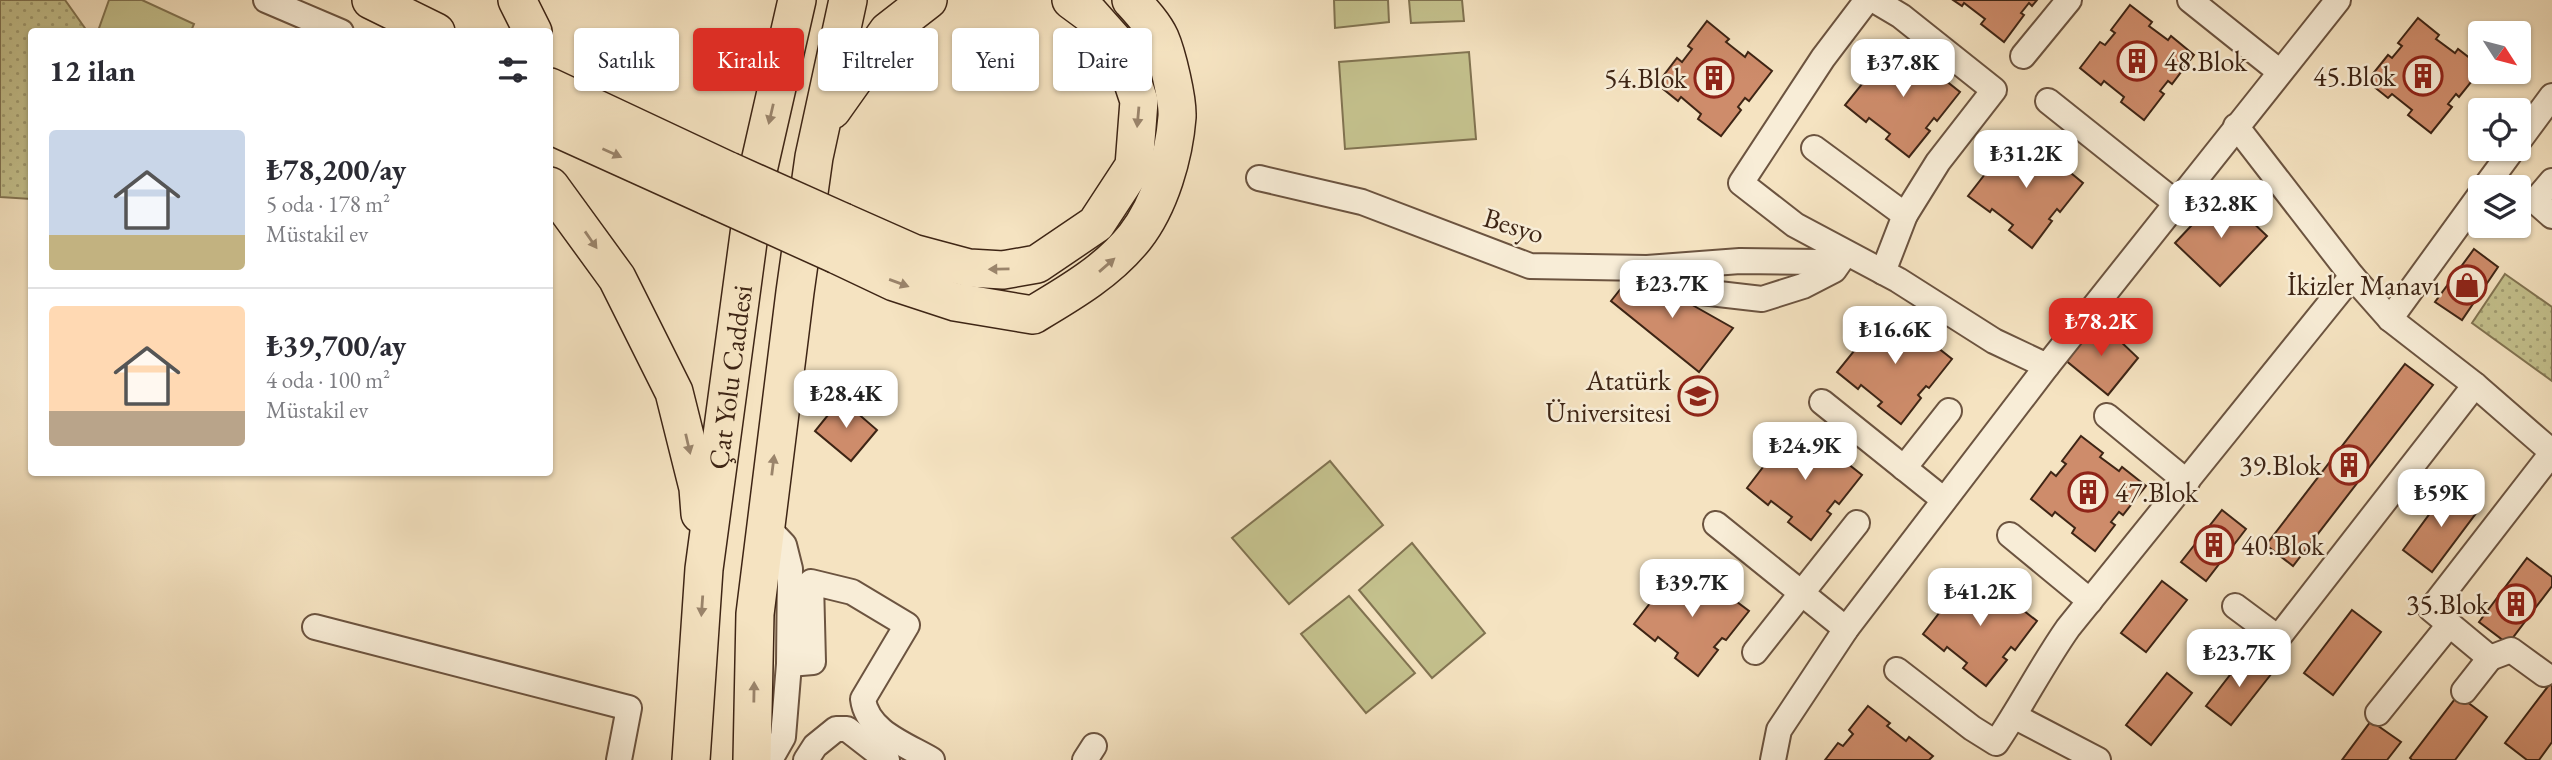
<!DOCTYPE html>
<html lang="tr">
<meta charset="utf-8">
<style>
:root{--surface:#fff;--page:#f2f2f3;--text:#2b2b33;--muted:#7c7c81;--line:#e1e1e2;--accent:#d93025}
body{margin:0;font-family:"EB Garamond",serif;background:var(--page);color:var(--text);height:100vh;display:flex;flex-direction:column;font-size:26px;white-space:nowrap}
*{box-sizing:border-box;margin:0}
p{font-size:23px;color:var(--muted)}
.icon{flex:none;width:38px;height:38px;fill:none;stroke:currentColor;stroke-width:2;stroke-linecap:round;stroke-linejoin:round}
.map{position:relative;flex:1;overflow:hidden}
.drawer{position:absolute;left:28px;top:28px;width:525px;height:448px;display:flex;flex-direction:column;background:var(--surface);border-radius:7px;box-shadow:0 2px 5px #0004}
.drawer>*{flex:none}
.banner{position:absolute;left:574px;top:28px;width:665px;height:63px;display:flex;gap:14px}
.needle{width:46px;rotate:126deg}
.buttons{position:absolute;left:2468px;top:21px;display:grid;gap:14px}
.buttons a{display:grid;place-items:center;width:63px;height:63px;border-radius:7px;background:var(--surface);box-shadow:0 2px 5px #0004;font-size:35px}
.price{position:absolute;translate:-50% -60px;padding:0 16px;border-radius:14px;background:#fff;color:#222;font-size:23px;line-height:46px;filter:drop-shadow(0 2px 4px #0008)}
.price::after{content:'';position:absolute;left:50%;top:42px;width:21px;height:16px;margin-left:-10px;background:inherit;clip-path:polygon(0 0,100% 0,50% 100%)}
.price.current{background:var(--accent);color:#fff}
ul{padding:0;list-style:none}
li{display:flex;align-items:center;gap:21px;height:175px;padding:0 21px}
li+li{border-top:2px solid var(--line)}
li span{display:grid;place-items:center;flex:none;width:196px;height:140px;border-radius:7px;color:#555}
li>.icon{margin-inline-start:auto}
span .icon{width:84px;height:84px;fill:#fffc;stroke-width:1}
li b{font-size:30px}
h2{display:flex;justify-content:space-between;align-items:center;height:84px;padding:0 21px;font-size:30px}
.pill{padding:0 24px;border-radius:7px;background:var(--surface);box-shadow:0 2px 5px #0004;font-size:24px;line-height:63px}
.pill.current{background:var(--accent);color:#fff}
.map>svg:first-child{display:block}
.park{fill:url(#park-dots);stroke:#817351;stroke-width:2}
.pitch{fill:#c4c18d;stroke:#817351;stroke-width:2}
.building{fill:#ce8c6b;stroke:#3e2515;stroke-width:2}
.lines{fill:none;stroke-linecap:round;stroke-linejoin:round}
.minor-casing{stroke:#6c5440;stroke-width:28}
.highway-casing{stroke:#3e2515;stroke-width:40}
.minor{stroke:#f8edd7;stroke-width:24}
.highway{stroke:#f5e3c1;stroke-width:37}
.highway-bridge-casing{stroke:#3e2515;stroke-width:40;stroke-linecap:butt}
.highway-bridge{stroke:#f5e3c1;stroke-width:37}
.oneway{fill:#9a846b}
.labels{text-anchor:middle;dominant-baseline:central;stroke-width:5;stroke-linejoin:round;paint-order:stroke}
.poi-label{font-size:28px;fill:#3e2515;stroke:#f8edd7;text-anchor:end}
.street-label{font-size:28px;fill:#3e2515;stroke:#f8edd7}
</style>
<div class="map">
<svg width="2552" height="760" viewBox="0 0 2552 760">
<defs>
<pattern id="park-dots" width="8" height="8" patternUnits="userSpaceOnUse" patternTransform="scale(1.75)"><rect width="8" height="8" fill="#c4c18d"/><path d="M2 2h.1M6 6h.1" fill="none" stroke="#a19d72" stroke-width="1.8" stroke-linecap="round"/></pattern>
</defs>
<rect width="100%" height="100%" fill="#f5e3c1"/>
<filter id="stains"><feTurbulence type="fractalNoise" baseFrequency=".00286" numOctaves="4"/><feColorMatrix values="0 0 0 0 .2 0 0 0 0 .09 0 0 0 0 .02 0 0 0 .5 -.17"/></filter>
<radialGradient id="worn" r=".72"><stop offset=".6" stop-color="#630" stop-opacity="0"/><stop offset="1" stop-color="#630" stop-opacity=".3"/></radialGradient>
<g class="park">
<polygon points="0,0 65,0 87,31 32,32 31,199 0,197"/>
<polygon points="2505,274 2552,307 2552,381 2472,323"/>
</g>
<g class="pitch">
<polygon points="109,0 142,0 194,24 191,31 98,31"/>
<polygon points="1334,0 1388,0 1389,22 1335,28"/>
<polygon points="1409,0 1462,0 1464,21 1411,23"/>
<polygon points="1469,52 1476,139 1345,149 1339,62"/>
<polygon points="1330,461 1383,525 1289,604 1232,538"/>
<polygon points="1412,543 1485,633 1432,678 1359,590"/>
<polygon points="1349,596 1415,673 1366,713 1301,634"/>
</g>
<g class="building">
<polygon points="1953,0 2037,0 2032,6 2029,3 2021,13 2024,15 2004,42 1981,24 1985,19 1964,3 1962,6"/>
<polygon points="2130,5 2152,22 2149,26 2168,40 2171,36 2194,55 2172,84 2168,81 2160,91 2164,94 2144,120 2121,102 2124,97 2104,81 2101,85 2080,68 2100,42 2105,45 2115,33 2111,30"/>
<polygon points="2418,18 2439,35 2436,39 2455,53 2458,49 2480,66 2480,71 2459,97 2456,94 2448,104 2452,107 2431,133 2408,115 2412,110 2392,94 2388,98 2367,81 2388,55 2392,58 2402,46 2398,43"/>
<polygon points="1707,21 1729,39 1726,42 1745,57 1748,52 1772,71 1749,101 1745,98 1738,107 1741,110 1721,136 1698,119 1701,114 1681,97 1678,101 1657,84 1677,58 1682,62 1692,49 1688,46"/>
<polygon points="1896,42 1917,59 1915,63 1933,77 1936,73 1960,92 1937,121 1934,118 1926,128 1930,131 1909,157 1886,139 1890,134 1869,118 1866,122 1845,105 1866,79 1871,82 1880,70 1876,67"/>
<polygon points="2019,133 2041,150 2038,153 2056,168 2060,164 2083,183 2060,212 2057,209 2049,219 2052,221 2032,248 2009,230 2013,225 1992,209 1990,212 1968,196 1989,169 1993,173 2003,160 1999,157"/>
<polygon points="2222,193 2267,236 2220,286 2175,243"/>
<polygon points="2474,249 2498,267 2462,320 2435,302"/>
<polygon points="1634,272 1733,328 1699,372 1611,301"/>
<polygon points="1888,309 1909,327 1906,330 1925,345 1928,340 1952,359 1929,388 1926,386 1918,395 1921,398 1901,424 1878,406 1882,402 1861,385 1858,389 1837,372 1858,346 1862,350 1872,337 1868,334"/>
<polygon points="2097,319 2138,358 2108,395 2064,359"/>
<polygon points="2405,364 2433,385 2293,566 2266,545"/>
<polygon points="841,399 877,430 851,461 815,431"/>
<polygon points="1797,425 1819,442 1816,446 1835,460 1838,456 1862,475 1839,504 1835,501 1827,511 1831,514 1811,540 1788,522 1792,517 1771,501 1768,505 1747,488 1767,462 1772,466 1782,453 1778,450"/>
<polygon points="2081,436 2103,453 2100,457 2119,471 2122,467 2146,486 2123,515 2119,512 2111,522 2115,525 2095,551 2072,533 2075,528 2055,512 2052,516 2031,499 2051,472 2056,476 2066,464 2062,461"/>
<polygon points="2450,486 2480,508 2432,572 2403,550"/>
<polygon points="2222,510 2246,529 2206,581 2181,562"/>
<polygon points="2527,558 2552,577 2552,586 2508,644 2479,622"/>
<polygon points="1684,562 1706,579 1703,582 1722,597 1725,593 1749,611 1726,640 1722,638 1714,647 1718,650 1698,676 1675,658 1678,653 1658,637 1655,641 1634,624 1654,598 1659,602 1669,589 1665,586"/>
<polygon points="1973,571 1995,588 1992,592 2010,606 2014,603 2037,621 2015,650 2011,647 2003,657 2007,660 1986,686 1963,668 1967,663 1947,647 1944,651 1923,634 1943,608 1948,612 1958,599 1954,596"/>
<polygon points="2162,581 2187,600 2146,652 2121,633"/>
<polygon points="2352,610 2381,632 2333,695 2304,673"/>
<polygon points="2247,653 2272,673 2231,725 2206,706"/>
<polygon points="2167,673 2192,693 2151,745 2126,725"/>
<polygon points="2552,681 2552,742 2539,760 2527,760 2505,743"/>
<polygon points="2458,695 2487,717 2455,760 2412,760 2410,758"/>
<polygon points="1868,706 1890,723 1887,726 1906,741 1909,737 1933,756 1929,760 1825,760 1838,743 1843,746 1853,734 1849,730"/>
<polygon points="2371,721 2401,742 2387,760 2342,760"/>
</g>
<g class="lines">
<g class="minor-casing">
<g id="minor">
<polyline points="266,0 341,32"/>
<polyline points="1867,0 1823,58 1741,183 1795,225 1898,280 1994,341 2047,366 2338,0"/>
<polyline points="1874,0 1901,16 1994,90 1938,162 1905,215 1883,272"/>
<polyline points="2190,0 2280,72"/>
<polyline points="2023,56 2069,0"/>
<polyline points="2048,101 2176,203"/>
<polyline points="2236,126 2352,276 2390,319 2475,385 2552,452"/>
<polyline points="2518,142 2552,96"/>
<polyline points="1814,148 1905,215"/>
<polyline points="1259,178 1362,202 1530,266 1647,268 1740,261 1820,262 1845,253"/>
<polyline points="2552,181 2535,201 2552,216"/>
<polyline points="2485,187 2513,149"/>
<polyline points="1675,289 1762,299 1803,286 1834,270 1841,260"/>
<polyline points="2390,319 2480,195"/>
<polyline points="1822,402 1944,500"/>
<polyline points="2107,416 2187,482"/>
<polyline points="1904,468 1949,411"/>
<polyline points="1716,524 1846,629"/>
<polyline points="766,526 784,545 790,569 789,664 783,737 770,760"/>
<polyline points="2010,535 2090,601"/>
<polyline points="2235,606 2278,638 2475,385"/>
<polyline points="315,627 629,708 619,760"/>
<polyline points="1755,652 1857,523"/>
<path d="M789 664 813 662 811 582 852 592 907 625 863 699C867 732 907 745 932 760"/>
<path d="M1897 670 1972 728 1996 743C2022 705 2042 665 2068 628L2352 276"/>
<polyline points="2544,674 2511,650 2490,658 2431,609 2552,453"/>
<polyline points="2464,691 2490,658"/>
<polyline points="2378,713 2449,625"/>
<polyline points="2014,716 2098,760"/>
<polyline points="806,760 815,746 836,729 847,729 887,760"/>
<polyline points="1085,760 1094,746"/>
<polyline points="1773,760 1779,730 1846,629 2047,366"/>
</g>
</g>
<g class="highway-casing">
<g id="highway">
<polyline points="371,0 436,32"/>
<polyline points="517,0 533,32"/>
<polyline points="550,87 729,171"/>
<polyline points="832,110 888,31 928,0"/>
<polyline points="550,125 709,197"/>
<polyline points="550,186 617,278 674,392 698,488 700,514"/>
<polyline points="843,222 913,253 969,268 1003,270 1037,264 1096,224 1134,166 1139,101 1122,50 1090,14 1071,0"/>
<path d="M837 255 894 282 955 302 1033 315C1070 293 1108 271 1135 237 1160 205 1174 156 1177 117 1178 100 1167 54 1160 38 1154 25 1141 11 1131 0"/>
<path id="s1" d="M691 760 704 569 757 175 797 0"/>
<polyline points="752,760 755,614 795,292 814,157 848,0"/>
</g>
</g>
<use href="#minor" class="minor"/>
<use href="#highway" class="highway"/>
<g class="highway-bridge-casing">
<g id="highway-bridge">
<polyline points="729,171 843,222"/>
<polyline points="709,197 837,255"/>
</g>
</g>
<use href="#highway-bridge" class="highway-bridge"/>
</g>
<defs><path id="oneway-solid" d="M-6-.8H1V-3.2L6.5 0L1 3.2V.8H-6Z" transform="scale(1.75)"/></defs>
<g class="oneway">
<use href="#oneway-solid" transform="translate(771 114) rotate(103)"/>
<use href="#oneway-solid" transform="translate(1138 117) rotate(95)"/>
<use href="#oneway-solid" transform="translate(612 153) rotate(24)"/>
<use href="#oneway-solid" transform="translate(591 240) rotate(55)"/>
<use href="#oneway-solid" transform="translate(1107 265) rotate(-41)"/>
<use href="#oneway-solid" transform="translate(999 269) rotate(179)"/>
<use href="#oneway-solid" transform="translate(899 283) rotate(20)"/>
<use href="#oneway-solid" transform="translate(688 444) rotate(77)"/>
<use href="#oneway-solid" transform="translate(773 465) rotate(-83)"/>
<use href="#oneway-solid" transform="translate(702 606) rotate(94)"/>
<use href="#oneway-solid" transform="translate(754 692) rotate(-89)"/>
</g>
<defs>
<g id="building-ring" transform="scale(2.0125)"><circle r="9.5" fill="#f8edd7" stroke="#8f2418" stroke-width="1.5"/><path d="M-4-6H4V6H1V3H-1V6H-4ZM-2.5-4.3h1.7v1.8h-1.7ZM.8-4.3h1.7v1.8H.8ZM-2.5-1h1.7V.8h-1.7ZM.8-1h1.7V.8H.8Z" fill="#8f2418"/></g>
<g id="shop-ring" transform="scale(2.0125)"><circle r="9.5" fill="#f8edd7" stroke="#8f2418" stroke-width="1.5"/><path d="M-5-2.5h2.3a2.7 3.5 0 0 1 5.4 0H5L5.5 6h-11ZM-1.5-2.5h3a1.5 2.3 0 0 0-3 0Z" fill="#8f2418"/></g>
<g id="university-ring" transform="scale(2.0125)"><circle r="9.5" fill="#f8edd7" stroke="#8f2418" stroke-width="1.5"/><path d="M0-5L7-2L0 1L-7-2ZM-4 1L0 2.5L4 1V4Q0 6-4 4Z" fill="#8f2418"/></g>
</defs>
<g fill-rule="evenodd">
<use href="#building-ring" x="2137" y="61"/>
<use href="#building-ring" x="2423" y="76"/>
<use href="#building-ring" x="1714" y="78"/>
<use href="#shop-ring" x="2467" y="285"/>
<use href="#university-ring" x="1698" y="396"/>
<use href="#building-ring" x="2349" y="465"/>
<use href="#building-ring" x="2088" y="492"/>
<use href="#building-ring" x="2214" y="545"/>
<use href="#building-ring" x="2516" y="604"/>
</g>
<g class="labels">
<g class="poi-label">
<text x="2164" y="61" text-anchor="start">48.Blok</text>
<text x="2396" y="76">45.Blok</text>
<text x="1687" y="78">54.Blok</text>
<text x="2440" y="285">İkizler Manavı</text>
<text x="1671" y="380">Atatürk<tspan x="1671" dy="32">Üniversitesi</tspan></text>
<text x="2322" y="465">39.Blok</text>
<text x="2115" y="492" text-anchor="start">47.Blok</text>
<text x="2241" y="545" text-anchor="start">40.Blok</text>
<text x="2489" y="604">35.Blok</text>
</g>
<g class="street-label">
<text transform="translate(1514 225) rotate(17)">Besyo</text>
<text stroke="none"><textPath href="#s1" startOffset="385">Çat Yolu Caddesi</textPath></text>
</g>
</g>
<rect width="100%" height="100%" filter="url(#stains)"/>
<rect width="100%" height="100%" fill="url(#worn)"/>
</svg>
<div class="buttons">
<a><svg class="needle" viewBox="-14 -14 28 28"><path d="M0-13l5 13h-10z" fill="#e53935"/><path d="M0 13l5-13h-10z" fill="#7c7c81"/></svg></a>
<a><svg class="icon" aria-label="locate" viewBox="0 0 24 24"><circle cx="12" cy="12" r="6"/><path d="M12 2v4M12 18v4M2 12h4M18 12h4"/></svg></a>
<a><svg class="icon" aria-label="layers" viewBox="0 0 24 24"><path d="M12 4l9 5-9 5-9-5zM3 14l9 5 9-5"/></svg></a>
</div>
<b class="price" style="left:1903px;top:99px">₺37.8K</b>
<b class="price" style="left:2026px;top:190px">₺31.2K</b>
<b class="price" style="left:2221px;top:240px">₺32.8K</b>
<b class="price" style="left:1672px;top:320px">₺23.7K</b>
<b class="price current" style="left:2101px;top:358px">₺78.2K</b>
<b class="price" style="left:1895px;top:366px">₺16.6K</b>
<b class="price" style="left:846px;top:430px">₺28.4K</b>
<b class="price" style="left:1805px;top:482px">₺24.9K</b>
<b class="price" style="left:2441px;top:529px">₺59K</b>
<b class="price" style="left:1692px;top:619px">₺39.7K</b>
<b class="price" style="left:1980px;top:628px">₺41.2K</b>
<b class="price" style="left:2239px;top:689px">₺23.7K</b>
<div class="banner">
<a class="pill">Satılık</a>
<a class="pill current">Kiralık</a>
<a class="pill">Filtreler</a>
<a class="pill">Yeni</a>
<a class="pill">Daire</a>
</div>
<section class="drawer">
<h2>12 ilan<svg class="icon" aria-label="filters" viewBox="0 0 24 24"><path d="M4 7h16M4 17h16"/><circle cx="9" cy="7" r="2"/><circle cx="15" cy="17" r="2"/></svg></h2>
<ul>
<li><span style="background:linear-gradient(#c9d6e8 75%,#c2b280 0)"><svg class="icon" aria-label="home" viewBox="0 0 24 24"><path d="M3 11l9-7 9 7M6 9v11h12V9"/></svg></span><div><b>₺78,200/ay</b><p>5 oda · 178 m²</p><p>Müstakil ev</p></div></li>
<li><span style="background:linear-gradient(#ffd9b3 75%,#b9a48a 0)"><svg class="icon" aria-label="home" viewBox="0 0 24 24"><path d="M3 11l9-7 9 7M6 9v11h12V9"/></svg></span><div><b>₺39,700/ay</b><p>4 oda · 100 m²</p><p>Müstakil ev</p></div></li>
</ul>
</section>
</div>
